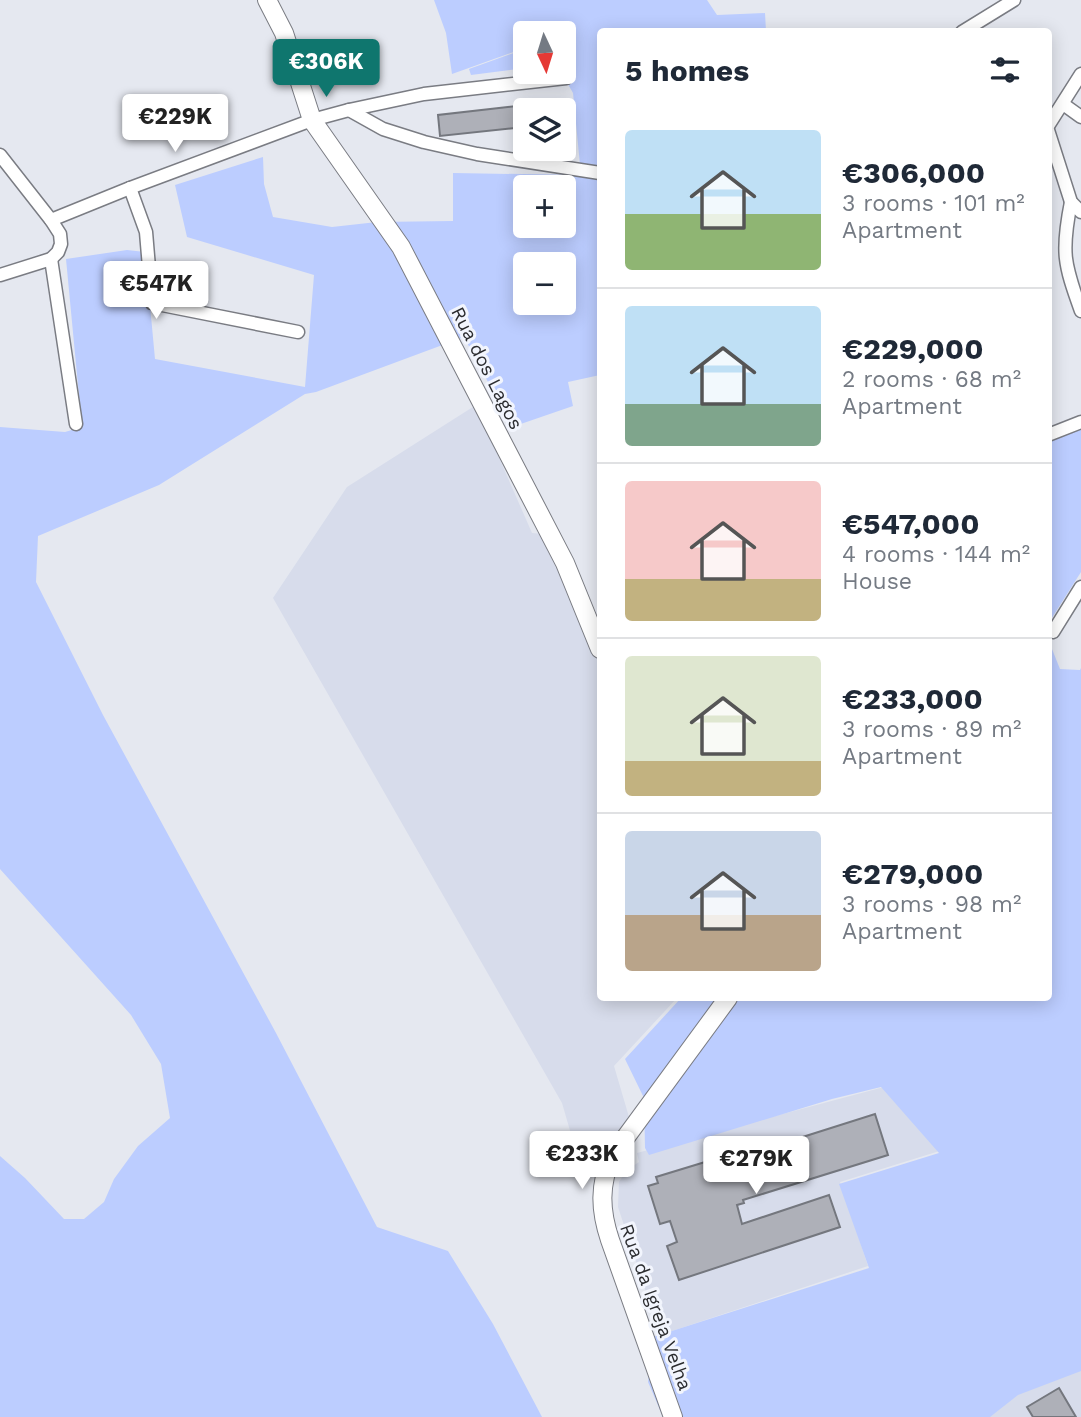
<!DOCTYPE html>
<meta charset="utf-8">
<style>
:root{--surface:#fff;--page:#f2f2f3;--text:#1f2937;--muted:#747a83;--line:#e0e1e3;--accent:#0f766e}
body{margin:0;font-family:"Work Sans",sans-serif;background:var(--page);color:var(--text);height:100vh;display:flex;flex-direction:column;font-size:26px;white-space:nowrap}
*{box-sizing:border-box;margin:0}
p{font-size:23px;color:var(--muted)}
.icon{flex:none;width:38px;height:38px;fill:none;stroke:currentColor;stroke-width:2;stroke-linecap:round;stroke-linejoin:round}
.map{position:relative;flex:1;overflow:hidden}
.details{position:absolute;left:597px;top:28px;width:455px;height:973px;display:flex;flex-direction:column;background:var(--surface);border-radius:7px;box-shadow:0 4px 18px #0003}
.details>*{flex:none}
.needle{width:46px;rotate:176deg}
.buttons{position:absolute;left:513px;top:21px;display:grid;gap:14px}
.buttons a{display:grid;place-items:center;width:63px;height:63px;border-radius:7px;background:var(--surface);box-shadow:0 4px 18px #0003;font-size:35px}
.price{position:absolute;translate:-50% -60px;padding:0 16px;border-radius:7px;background:#fff;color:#222;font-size:23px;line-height:46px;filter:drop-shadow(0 2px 4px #0008)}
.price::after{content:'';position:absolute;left:50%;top:42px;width:21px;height:16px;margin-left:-10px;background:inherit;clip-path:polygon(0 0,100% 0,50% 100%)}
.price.current{background:var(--accent);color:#fff}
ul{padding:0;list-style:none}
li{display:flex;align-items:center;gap:21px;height:175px;padding:0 28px}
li+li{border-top:2px solid var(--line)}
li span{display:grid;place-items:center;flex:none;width:196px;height:140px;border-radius:7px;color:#555}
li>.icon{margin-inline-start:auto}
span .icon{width:84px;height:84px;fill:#fffc;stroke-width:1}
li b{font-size:30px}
h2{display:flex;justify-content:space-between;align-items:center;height:84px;padding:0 28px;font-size:30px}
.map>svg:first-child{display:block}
.built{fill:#d7dceb}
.green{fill:#bccdff;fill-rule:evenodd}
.building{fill:#aeb0b8;stroke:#74777e;stroke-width:2}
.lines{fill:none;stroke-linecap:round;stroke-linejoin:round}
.street-casing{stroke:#7a7c83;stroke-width:15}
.secondary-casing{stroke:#7a7c83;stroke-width:20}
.street{stroke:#fff;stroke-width:12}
.secondary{stroke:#fff;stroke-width:18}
.labels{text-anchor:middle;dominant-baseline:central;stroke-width:6;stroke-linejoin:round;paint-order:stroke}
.street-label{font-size:19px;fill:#2b2c2f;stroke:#f2f5fd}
</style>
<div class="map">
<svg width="1081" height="1417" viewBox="0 0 1081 1417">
<rect width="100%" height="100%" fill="#e5e8f0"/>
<g class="built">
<polygon points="476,405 532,533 543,534 582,616 600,665 600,998 677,998 614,1066 629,1117 605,1150 578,1158 562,1103 273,598 347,487"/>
<polygon points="1060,1040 1081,1107 840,1182 868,1266 660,1335 618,1207 619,1182 627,1170 639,1162 637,1153"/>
<polygon points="1081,1359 1081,1417 952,1417"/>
</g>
<g class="green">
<path d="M434 0H707L717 15 765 13 766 31 600 32V375L568 382 573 406 512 427 464 337 316 392 305 394 159 485 38 536 36 582 103 715 276 1033 377 1227 448 1251 493 1324 542 1417H0V1156L25 1178 64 1219H84L104 1202 114 1179 138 1146 170 1118 161 1064 131 1015 0 869V427L65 432 82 427 66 259 127 250 145 252 155 359 305 387 314 275 187 237 175 185 263 157 264 184 273 217 332 227 377 222 453 221V173L581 175 573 93 561 72H564V33H525V48L452 74 446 33ZM525 187H564V226H525ZM525 264H564V303H525Z"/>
<polygon points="522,50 525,68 471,75 469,69"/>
<polygon points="1081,419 1081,572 1048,624 1048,434"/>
<polygon points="1048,639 1060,669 1080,670 1081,668 1081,1371 1018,1395 990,1417 663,1417 648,1382 653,1344 650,1338 869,1268 839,1184 939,1153 881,1087 832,1099 649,1155 645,1148 644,1098 625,1059 681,998 1048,998"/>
</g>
<g class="building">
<polygon points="570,101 571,110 542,110 541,104"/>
<polygon points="525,105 525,127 440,136 438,115"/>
<polygon points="875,1114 888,1155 743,1200 744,1203 737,1205 742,1224 829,1195 840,1227 679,1280 667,1246 677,1242 670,1221 660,1224 648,1186 658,1183 656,1177 728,1155 730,1160"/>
<polygon points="1059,1388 1076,1417 1033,1417 1027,1407"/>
</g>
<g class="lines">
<g class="street-casing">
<g id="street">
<polyline points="962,32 1014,0"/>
<polyline points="1063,104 1081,117"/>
<polyline points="349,110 383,129 424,142 477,154 600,173"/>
<polyline points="1048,126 1081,74"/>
<polyline points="1048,130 1071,202 1081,212"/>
<polyline points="0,155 51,220 60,234 61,244 58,252 51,259 0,275"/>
<polyline points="130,188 146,232 152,303 298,332"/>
<path d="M1071 202C1061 252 1064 264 1081 311"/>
<polyline points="51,220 130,188 312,120 349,110 424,94 566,78"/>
<polyline points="51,259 76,424"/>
<polyline points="1048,435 1081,422"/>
<polyline points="1053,632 1081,587"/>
</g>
</g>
<g class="secondary-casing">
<g id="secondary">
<polyline points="267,0 284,33 312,120 401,247 565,563 600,649"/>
<path d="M673 1417 610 1240C600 1210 599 1185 612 1156L728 998"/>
</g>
</g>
<use href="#street" class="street"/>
<use href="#secondary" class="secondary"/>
</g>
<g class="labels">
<g class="street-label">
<text transform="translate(487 368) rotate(63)">Rua dos Lagos</text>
<text transform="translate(656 1307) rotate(70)">Rua da Igreja Velha</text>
</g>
</g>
</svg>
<div class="buttons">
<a><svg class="needle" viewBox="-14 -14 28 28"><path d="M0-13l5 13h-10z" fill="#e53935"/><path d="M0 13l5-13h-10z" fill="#747a83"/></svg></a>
<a><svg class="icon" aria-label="layers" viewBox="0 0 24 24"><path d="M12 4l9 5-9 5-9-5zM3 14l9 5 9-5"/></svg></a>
<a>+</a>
<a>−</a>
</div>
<b class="price current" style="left:326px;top:99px">€306K</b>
<b class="price" style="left:175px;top:154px">€229K</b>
<b class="price" style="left:156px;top:321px">€547K</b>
<b class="price" style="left:582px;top:1191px">€233K</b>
<b class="price" style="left:756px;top:1196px">€279K</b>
<section class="details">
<h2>5 homes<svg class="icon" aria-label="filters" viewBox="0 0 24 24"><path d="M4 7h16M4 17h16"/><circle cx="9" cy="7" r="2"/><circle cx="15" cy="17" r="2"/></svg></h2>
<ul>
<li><span style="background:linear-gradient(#bfe0f5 60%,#8fb573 0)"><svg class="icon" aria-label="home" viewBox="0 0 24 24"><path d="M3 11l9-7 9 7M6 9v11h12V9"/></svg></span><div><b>€306,000</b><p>3 rooms · 101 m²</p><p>Apartment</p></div></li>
<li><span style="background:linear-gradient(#bfe0f5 70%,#7fa58c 0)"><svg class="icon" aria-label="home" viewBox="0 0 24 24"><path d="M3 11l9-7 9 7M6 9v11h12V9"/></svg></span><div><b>€229,000</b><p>2 rooms · 68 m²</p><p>Apartment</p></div></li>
<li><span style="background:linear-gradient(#f6c9c9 70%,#c2b280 0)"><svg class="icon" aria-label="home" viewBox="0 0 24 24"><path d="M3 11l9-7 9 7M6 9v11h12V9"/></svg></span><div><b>€547,000</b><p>4 rooms · 144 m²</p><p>House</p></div></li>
<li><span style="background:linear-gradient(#dfe7d0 75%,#c2b280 0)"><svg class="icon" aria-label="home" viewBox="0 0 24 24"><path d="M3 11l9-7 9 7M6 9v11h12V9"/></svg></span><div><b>€233,000</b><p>3 rooms · 89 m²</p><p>Apartment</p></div></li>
<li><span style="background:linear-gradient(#c9d6e8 60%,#b9a48a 0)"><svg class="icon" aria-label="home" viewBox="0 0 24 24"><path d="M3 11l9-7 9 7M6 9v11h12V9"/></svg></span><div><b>€279,000</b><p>3 rooms · 98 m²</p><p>Apartment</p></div></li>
</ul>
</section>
</div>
